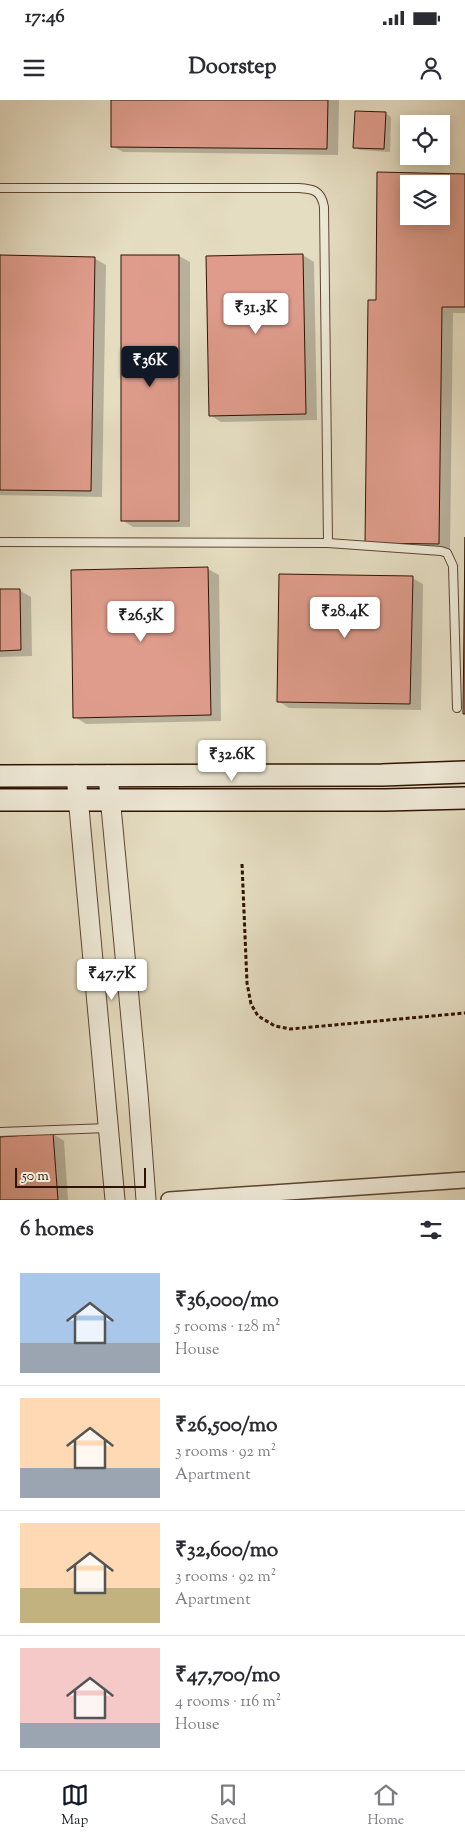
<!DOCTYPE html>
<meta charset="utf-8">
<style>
:root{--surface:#fff;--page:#f7f7f7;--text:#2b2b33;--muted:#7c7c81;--line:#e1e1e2;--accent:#111827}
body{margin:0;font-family:"Sorts Mill Goudy",serif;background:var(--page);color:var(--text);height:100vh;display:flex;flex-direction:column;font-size:19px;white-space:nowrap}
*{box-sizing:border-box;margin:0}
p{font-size:16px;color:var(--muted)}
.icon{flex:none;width:28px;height:28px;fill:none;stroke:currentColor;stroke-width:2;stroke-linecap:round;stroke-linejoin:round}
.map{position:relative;height:1100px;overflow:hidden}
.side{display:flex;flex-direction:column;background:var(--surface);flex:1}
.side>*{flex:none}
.buttons{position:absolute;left:400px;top:15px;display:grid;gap:10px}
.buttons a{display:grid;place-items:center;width:50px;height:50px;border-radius:0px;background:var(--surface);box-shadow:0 2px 12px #0003;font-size:25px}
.scale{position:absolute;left:15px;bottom:12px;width:131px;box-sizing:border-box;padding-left:5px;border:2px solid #2f1201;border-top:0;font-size:14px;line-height:18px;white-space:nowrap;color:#2f1201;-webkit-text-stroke:4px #eee9d7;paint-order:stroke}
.price{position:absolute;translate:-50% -42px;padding:0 11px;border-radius:5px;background:#fff;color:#222;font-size:16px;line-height:32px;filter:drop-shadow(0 1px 2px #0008)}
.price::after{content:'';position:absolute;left:50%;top:30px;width:15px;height:11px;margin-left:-8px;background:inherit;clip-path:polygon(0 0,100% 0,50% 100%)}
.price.selected{background:var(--accent);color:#fff}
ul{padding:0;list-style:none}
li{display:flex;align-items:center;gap:15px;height:125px;padding:0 20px}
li+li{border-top:1px solid var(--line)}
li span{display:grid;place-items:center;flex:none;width:140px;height:100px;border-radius:0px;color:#555}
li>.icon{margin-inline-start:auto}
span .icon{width:60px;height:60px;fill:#fffc;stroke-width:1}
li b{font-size:21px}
h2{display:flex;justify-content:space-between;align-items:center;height:60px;padding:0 20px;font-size:21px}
.status{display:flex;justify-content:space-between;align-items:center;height:35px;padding:0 25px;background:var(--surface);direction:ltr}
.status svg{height:14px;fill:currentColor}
header{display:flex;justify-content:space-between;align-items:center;height:65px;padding:0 20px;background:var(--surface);font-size:22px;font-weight:700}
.tab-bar{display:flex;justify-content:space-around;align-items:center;height:70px;border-top:1px solid var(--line);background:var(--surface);font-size:14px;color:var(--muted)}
.tab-bar a{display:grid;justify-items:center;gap:2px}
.tab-bar .selected{color:var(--accent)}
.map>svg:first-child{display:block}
.shadow{fill:#0003;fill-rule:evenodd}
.building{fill:#df9c8c;stroke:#2f1201;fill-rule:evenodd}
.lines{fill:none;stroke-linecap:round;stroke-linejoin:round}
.service-casing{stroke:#5c4531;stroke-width:10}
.minor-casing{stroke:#5c4531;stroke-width:18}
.tertiary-casing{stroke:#5c4531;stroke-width:21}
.secondary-casing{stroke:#2f1201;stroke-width:24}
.path{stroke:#2f1201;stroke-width:3;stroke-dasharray:4 2.5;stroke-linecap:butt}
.service{stroke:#eee9d7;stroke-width:8}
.minor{stroke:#eee9d7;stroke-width:15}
.tertiary{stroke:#eee9d7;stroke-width:19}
.secondary{stroke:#eee9d7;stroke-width:21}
</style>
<div class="status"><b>17:46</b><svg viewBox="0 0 49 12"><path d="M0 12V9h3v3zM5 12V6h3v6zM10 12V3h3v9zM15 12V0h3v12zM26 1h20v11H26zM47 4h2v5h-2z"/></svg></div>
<header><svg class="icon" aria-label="menu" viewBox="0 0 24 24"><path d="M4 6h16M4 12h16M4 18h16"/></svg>Doorstep<svg class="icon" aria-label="person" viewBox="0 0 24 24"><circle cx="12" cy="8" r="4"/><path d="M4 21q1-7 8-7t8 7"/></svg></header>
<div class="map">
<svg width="465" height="1100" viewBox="0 0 465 1100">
<rect width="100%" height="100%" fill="#e5ddc2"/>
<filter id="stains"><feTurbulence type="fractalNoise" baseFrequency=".004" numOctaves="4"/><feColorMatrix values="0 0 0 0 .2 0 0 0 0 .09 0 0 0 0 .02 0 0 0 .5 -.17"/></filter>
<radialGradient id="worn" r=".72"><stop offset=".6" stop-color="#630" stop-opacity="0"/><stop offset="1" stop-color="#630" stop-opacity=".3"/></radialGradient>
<g class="shadow">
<polygon points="112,0 339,0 338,55 123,52 112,46"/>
<polygon points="385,13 391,17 390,52 360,50 354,47"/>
<path d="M378 74 465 75V213H453L450 450 377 449ZM409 84H441V116H409Z"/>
<polygon points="303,155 314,162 317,320 221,322 210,315"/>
<polygon points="179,156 190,162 190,427 133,427 122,420"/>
<polygon points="0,157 94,158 106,165 102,397 0,395"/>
<polygon points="208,469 219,475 221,621 86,624 75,617"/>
<polygon points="412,478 423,484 421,610 289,608 278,601"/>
<polygon points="19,490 31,497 32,556 0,557 0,491"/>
<polygon points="53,1034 64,1041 68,1100 0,1100 0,1038"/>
</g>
<g class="building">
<polygon points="111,0 328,0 327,49 111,47"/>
<polygon points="355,11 386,12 384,49 353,48"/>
<path d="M377 72 465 74V207H442L439 444 365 443 368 200H376ZM409 84H441V116H409Z"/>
<polygon points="303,154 306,314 209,316 206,156"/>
<polygon points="0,155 95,157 91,391 0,390"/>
<rect x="121" y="155" width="58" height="266"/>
<polygon points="465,437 465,614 463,614"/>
<polygon points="208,467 211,615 73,618 71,470"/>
<polygon points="279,474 413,476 410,604 277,602"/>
<polygon points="0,489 20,489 21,550 0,551"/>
<polygon points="53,1033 58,1100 0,1100 0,1037"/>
</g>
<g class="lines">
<g class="service-casing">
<g id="service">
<path d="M0 88H297C312 89 321 89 324 107L328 443"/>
<polyline points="0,442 328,443 441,451 447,453 453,466 457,608"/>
<polyline points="0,1032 108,1028"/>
</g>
</g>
<g class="minor-casing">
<polyline id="minor" points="169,1100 465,1080"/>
</g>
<g class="tertiary-casing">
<g id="tertiary">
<polyline points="76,675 115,1100"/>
<polyline points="108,675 138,993 146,1100"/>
</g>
</g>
<g class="secondary-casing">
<g id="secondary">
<polyline points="0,676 382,675 465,672"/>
<polyline points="0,700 385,700 465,698"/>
</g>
</g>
<polyline class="path" points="242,764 247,883 251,904 258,916 275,926 290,929 465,913"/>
<use href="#service" class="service"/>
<use href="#minor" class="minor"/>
<use href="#tertiary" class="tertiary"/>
<use href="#secondary" class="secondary"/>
</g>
<rect width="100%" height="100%" filter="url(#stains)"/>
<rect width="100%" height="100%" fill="url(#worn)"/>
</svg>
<div class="buttons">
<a><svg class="icon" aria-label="locate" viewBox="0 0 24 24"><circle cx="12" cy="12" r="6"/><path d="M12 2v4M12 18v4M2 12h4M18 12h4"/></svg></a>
<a><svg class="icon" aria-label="layers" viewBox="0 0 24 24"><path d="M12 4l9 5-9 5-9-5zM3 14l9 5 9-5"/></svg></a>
</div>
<div class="scale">50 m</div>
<b class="price" style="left:256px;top:235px">₹31.3K</b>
<b class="price selected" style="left:150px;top:288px">₹36K</b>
<b class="price" style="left:345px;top:539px">₹28.4K</b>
<b class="price" style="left:141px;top:543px">₹26.5K</b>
<b class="price" style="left:232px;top:682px">₹32.6K</b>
<b class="price" style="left:112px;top:901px">₹47.7K</b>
</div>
<section class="side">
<h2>6 homes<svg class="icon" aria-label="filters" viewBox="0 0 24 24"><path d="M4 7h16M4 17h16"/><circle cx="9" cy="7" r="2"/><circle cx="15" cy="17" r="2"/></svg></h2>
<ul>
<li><span style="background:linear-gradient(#a9c7e8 70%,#9aa5b1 0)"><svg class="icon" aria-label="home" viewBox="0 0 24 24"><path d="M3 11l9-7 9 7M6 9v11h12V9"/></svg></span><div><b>₹36,000/mo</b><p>5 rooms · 128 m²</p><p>House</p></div></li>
<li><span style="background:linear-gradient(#ffd9b3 70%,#9aa5b1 0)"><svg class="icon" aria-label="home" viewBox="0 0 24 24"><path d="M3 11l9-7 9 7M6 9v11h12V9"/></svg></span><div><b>₹26,500/mo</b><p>3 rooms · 92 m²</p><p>Apartment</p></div></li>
<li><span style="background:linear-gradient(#ffd9b3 65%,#c2b280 0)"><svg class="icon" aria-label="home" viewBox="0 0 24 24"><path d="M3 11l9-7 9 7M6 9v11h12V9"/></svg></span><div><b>₹32,600/mo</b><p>3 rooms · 92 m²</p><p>Apartment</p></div></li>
<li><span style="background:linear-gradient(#f6c9c9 75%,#9aa5b1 0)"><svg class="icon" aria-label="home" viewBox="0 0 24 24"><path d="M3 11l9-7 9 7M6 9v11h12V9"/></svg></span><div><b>₹47,700/mo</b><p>4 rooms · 116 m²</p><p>House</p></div></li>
</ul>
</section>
<nav class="tab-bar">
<a class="selected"><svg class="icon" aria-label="map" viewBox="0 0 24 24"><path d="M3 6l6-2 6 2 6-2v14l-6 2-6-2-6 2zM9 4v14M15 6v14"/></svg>Map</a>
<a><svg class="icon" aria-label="saved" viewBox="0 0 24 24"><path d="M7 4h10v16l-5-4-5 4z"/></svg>Saved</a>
<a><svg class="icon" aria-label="home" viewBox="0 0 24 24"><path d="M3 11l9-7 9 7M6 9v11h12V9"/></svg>Home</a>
</nav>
